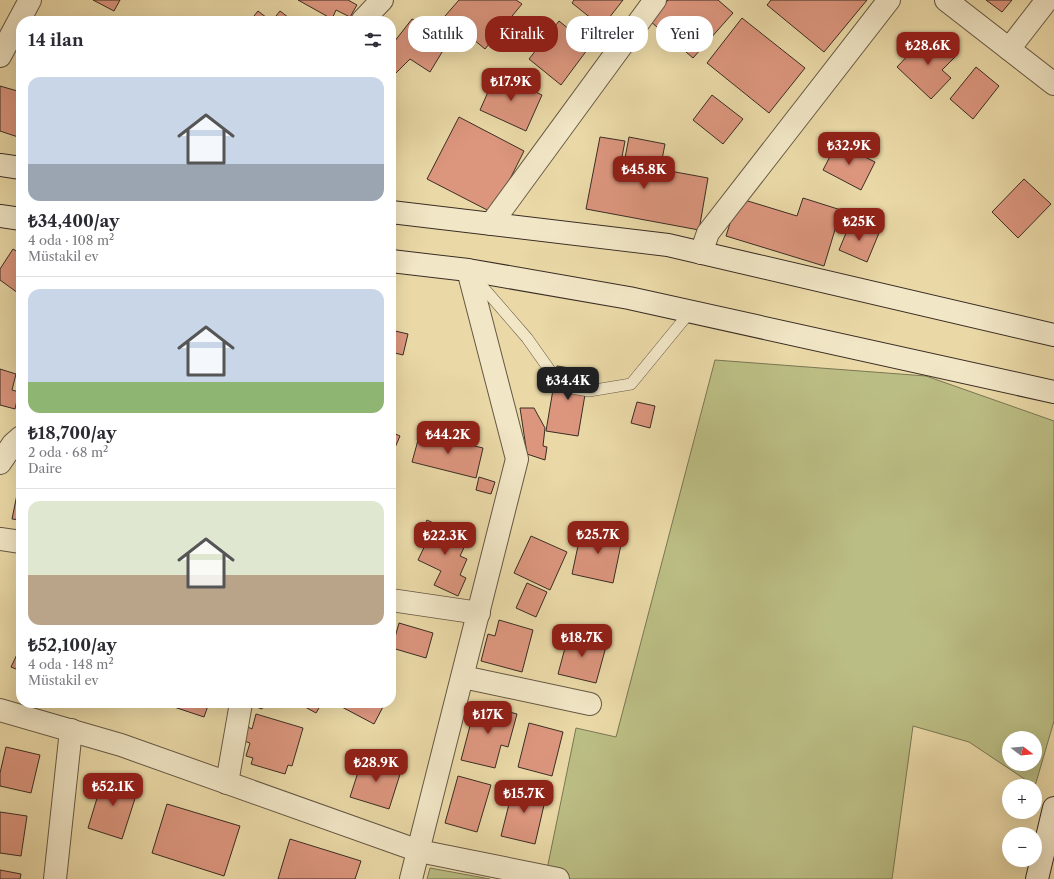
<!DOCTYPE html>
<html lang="tr">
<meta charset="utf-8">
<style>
:root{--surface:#fff;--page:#f2f2f3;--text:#2b2b33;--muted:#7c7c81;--line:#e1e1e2;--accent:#8f2418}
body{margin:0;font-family:"Libre Caslon Text",serif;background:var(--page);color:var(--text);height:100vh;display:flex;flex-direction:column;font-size:15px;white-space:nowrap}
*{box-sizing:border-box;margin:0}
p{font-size:13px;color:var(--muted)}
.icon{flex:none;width:22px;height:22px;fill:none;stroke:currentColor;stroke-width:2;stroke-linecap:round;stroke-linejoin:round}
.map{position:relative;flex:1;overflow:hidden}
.panel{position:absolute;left:16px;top:16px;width:380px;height:692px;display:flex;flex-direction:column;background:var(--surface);border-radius:16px;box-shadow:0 4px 16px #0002}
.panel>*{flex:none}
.top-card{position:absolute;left:408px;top:16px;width:380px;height:36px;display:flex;gap:8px}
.needle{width:26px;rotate:106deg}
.buttons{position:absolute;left:1002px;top:731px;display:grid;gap:8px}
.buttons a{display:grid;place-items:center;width:40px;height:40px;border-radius:50%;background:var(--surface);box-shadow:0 4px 16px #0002;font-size:20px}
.price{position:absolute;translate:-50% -34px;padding:0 9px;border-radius:8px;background:var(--accent);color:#fff;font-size:13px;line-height:26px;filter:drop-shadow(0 1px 2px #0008)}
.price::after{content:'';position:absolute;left:50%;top:24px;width:12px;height:9px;margin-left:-6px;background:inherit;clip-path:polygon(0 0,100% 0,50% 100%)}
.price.on{background:#222;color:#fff}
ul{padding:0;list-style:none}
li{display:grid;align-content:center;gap:8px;height:212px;padding:0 12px}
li+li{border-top:1px solid var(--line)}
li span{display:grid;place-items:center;height:124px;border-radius:12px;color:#555}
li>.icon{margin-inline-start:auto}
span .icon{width:72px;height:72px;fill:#fffc;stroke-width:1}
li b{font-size:17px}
h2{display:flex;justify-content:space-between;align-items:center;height:48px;padding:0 12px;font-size:17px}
.pill{padding:0 14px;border-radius:16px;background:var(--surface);box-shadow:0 4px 16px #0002;font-size:14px;line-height:36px}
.pill.on{background:var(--accent);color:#fff}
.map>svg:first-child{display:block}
.green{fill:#bbbe84;stroke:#7a7654;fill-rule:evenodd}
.building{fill:#dc967e;stroke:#3a2d23}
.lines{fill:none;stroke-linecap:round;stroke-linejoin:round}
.lane-casing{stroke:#665844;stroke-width:12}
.street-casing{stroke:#665844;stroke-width:24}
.secondary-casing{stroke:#3a2d23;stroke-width:24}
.lane{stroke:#f1e6c6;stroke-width:11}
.street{stroke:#f1e6c6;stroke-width:22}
.secondary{stroke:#f1e6c6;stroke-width:22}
</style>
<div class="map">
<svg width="1054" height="879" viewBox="0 0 1054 879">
<rect width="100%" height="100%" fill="#ead9a7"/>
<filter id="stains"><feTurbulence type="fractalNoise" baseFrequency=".005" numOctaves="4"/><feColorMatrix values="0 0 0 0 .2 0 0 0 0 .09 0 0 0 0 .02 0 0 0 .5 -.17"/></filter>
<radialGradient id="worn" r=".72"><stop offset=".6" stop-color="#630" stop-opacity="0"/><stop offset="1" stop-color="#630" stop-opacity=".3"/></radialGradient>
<g class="green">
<path d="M715 360 926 376 1054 421V721L1035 786 969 742 913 726 892 879H545L576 728 616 737ZM1009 738H1035V764H1009Z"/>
<polygon points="430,868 490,879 427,879"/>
</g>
<g class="building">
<polygon points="93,0 120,0 114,11"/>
<polygon points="298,0 348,0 357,5 350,17 336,10 332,19"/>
<polygon points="459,0 516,0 522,4 485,49 445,16"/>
<polygon points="574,0 623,0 602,27 572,3"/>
<polygon points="668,0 718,0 733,13 693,58 650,21"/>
<polygon points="771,0 867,0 824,52 767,5"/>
<polygon points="986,0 1012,0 1002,12"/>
<polygon points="258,11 271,21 250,21"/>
<polygon points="280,11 293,21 272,21"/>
<polygon points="742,18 805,68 769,113 707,63"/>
<polygon points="412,19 450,39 430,72 410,59 391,78 391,46"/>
<polygon points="559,21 590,46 561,85 529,59"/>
<polygon points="930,32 955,57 942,70 951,78 931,99 897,67"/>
<polygon points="976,67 999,86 973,119 950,99"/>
<polygon points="496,74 542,95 526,131 480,110"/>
<polygon points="0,86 21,92 21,138 0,131"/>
<polygon points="712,95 743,119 723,144 693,120"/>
<polygon points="459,117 524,151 493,213 427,179"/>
<polygon points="600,137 625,141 621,162 708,178 699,230 586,209"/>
<polygon points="629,137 665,144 661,165 625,158"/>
<polygon points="837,143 875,162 861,190 823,170"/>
<polygon points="1024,179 1051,204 1018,238 992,212"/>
<polygon points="738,198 797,216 803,198 841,210 824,266 726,236"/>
<polygon points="851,221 879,233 867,262 839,250"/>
<polygon points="13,249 21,254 21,288 18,293 0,280 0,269"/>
<polygon points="391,330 408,334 403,355 395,353 394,357 391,356"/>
<polygon points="557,366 589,371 578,436 546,431"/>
<polygon points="0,369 16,374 12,390 19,392 15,409 0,405"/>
<polygon points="637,402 655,406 650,428 631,423"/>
<polygon points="520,408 534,408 545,428 543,446 547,447 545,460 527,454"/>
<polygon points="391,432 400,436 391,457"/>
<polygon points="420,433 483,448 476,478 412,462"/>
<polygon points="21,475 21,520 12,519"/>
<polygon points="479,477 495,482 491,494 476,490"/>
<polygon points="427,520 468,539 460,556 467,559 460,575 466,578 458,596 434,585 441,571 418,560 429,537 421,534"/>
<polygon points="582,527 623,535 613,583 572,574"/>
<polygon points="531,536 567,552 550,590 514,573"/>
<polygon points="391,546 394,546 391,563"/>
<polygon points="391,574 395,574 393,588 391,588"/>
<polygon points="527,583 547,592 536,617 516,608"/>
<polygon points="499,620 533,630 522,672 481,661 488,634 495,636"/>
<polygon points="399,623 433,633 426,658 392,648"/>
<polygon points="569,633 607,643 596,683 558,674"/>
<polygon points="21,646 21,671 11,667"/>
<polygon points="162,703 209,703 204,717"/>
<polygon points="244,703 264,703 262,709"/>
<polygon points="298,703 322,703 316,713"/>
<polygon points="341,703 385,703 374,724 340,706"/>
<polygon points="476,703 517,714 508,747 501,745 495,768 461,760"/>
<polygon points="256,714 303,728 292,766 288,765 285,774 251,764 253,758 246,756 250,743 244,741 248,727 252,729"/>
<polygon points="529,723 563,732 552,776 518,767"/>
<polygon points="6,747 40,755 31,793 0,786 0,773"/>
<polygon points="363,757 402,768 389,809 350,797"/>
<polygon points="104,775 139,786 122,839 88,828"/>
<polygon points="458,776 491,785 477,832 445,823"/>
<polygon points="514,784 547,792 535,844 501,836"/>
<polygon points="167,804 240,826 224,876 152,853"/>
<polygon points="0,812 27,816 21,856 0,853"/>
<polygon points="290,839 361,861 355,879 278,879"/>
<polygon points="0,870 21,874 20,879 0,879"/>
</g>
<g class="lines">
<g class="lane-casing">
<polyline id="lane" points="475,278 527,338 561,386 589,391 631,384 690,312"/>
</g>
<g class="street-casing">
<g id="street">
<polyline points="946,0 1054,84"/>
<polyline points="362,21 382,0"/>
<polyline points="1009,49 1047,0"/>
<polyline points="0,56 30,0"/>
<polyline points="491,224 655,0"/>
<polyline points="701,253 708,233 889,0"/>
<polyline points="0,463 13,444 21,437"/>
<polyline points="0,539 21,542"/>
<polyline points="391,600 479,613"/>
<polyline points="463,677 590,704"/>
<polyline points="0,710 121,745 419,851 558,879"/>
<polyline points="227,783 241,703"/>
<polyline points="55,879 71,730"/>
<polyline points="411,879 517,459 468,270"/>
</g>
</g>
<g class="secondary-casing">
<g id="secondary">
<polyline points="0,165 21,168"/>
<polyline points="391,212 668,245 1054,335"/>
<polyline points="0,216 21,219"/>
<polyline points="391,261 468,270 629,298 1054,392"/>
<polyline points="1037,879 1054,808"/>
</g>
</g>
<use href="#lane" class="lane"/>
<use href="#street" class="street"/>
<use href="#secondary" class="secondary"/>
</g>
<rect width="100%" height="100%" filter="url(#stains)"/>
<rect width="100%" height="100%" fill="url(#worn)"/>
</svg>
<div class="buttons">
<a><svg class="needle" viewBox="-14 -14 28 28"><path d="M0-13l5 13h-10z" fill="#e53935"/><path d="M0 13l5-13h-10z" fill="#7c7c81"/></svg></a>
<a>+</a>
<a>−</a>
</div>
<b class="price" style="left:928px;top:66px">₺28.6K</b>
<b class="price" style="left:511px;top:102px">₺17.9K</b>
<b class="price" style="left:849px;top:166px">₺32.9K</b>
<b class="price" style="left:644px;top:190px">₺45.8K</b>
<b class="price" style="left:859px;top:242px">₺25K</b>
<b class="price on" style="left:568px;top:401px">₺34.4K</b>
<b class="price" style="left:448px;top:455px">₺44.2K</b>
<b class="price" style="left:598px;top:555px">₺25.7K</b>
<b class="price" style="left:445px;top:556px">₺22.3K</b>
<b class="price" style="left:582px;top:658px">₺18.7K</b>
<b class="price" style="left:488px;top:735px">₺17K</b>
<b class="price" style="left:376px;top:783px">₺28.9K</b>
<b class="price" style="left:113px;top:807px">₺52.1K</b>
<b class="price" style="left:524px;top:814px">₺15.7K</b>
<div class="top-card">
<a class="pill">Satılık</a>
<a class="pill on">Kiralık</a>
<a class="pill">Filtreler</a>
<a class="pill">Yeni</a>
</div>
<section class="panel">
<h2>14 ilan<svg class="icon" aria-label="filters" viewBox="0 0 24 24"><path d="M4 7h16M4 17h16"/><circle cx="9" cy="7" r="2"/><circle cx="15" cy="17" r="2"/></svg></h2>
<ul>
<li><span style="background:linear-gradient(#c9d6e8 70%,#9aa5b1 0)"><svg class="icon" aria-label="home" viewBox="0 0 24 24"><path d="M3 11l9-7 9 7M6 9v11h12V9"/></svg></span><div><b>₺34,400/ay</b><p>4 oda · 108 m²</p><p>Müstakil ev</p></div></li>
<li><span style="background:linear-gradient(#c9d6e8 75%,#8fb573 0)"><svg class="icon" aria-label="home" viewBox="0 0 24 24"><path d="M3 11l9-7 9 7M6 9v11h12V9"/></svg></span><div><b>₺18,700/ay</b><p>2 oda · 68 m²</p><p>Daire</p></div></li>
<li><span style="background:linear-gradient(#dfe7d0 60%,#b9a48a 0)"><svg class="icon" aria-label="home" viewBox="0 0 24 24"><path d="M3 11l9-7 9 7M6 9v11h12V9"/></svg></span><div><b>₺52,100/ay</b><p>4 oda · 148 m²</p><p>Müstakil ev</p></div></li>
</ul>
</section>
</div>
